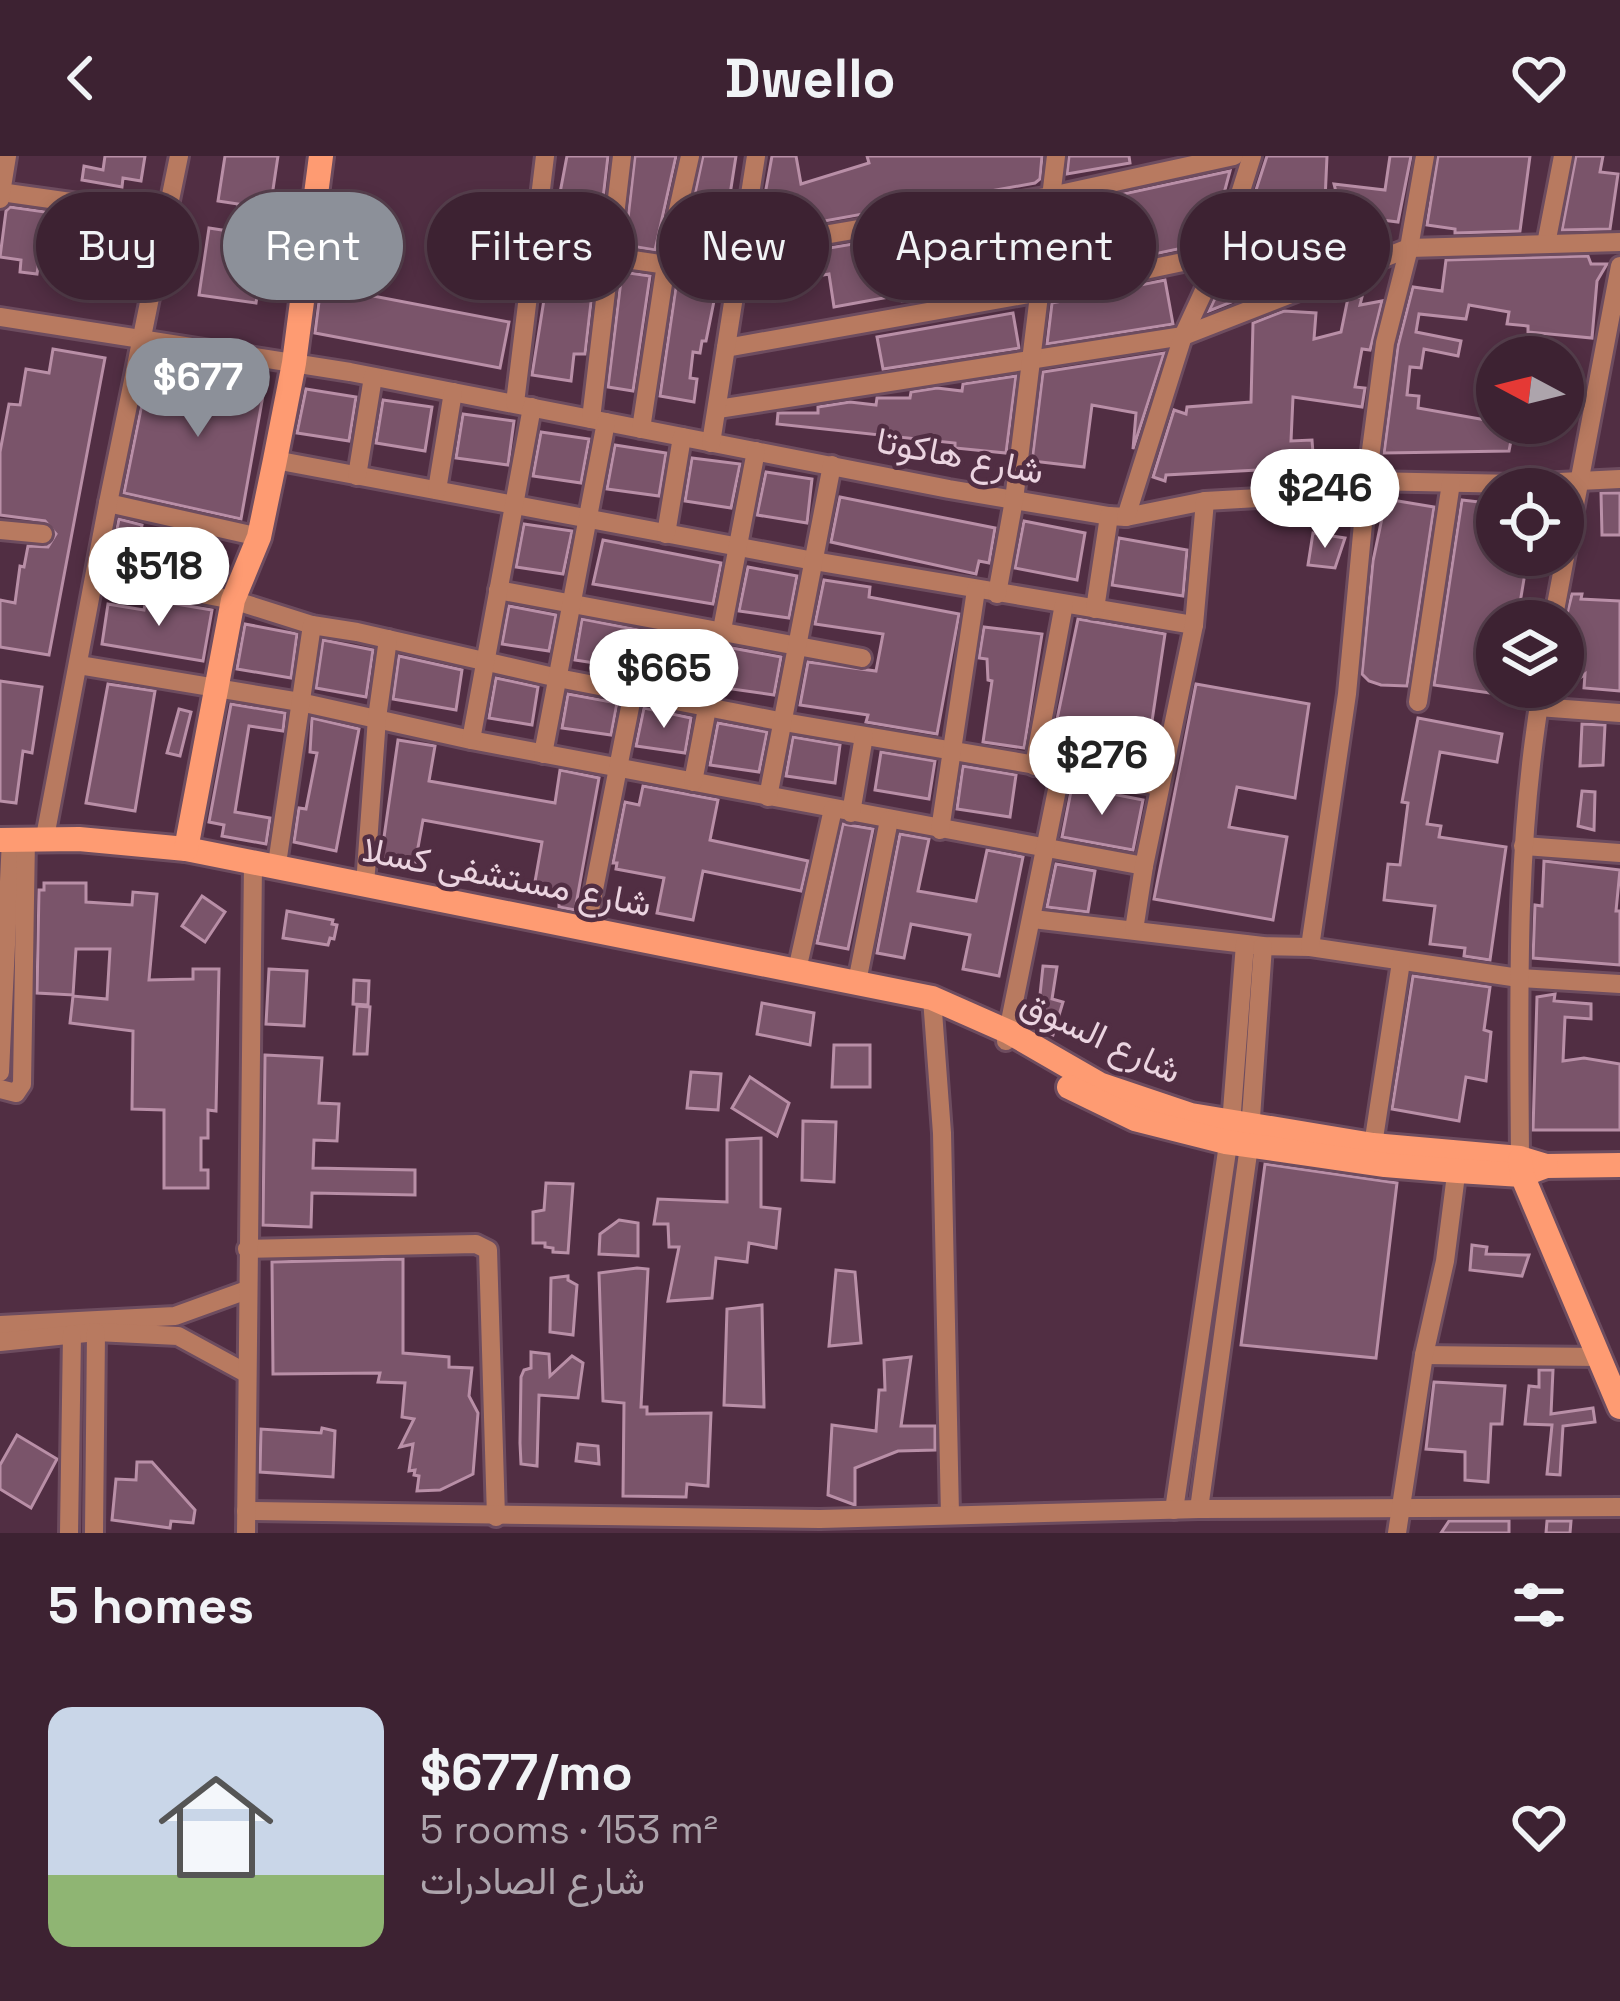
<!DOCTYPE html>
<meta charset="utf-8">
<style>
:root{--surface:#3d2232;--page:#442a3a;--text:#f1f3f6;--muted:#ada4ac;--line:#563f4d;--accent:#8c9099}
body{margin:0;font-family:"Space Grotesk",Vazirmatn,sans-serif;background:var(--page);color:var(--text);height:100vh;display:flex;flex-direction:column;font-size:45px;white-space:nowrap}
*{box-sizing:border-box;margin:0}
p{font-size:39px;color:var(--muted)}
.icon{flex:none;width:66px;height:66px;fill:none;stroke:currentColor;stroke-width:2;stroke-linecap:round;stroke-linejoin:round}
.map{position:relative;height:1377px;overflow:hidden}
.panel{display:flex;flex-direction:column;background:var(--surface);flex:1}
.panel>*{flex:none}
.banner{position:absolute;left:36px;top:36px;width:1548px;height:108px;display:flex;gap:24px}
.needle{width:78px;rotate:277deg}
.tools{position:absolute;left:1476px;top:180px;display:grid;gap:24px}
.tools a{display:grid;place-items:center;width:108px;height:108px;border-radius:50%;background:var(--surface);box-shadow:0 6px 18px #0003,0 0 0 3px var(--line);font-size:60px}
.price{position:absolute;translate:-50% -102px;padding:0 27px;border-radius:42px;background:#fff;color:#222;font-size:39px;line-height:78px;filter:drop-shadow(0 3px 6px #0008)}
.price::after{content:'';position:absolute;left:50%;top:72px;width:36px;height:27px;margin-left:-18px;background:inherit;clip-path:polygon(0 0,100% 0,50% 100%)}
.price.active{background:var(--accent);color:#fff}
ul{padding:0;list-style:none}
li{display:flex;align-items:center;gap:36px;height:300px;padding:0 48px}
li span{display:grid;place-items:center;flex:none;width:336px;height:240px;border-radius:24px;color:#555}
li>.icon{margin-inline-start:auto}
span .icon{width:144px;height:144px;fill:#fffc;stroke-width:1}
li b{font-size:51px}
h2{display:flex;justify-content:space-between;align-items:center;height:144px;padding:0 48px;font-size:51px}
.chip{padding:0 42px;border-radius:54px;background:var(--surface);box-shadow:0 6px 18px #0003,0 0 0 3px var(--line);font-size:42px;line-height:108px}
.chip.active{background:var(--accent);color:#fff}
header{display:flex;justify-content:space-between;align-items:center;height:156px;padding:0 48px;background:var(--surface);font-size:54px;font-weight:700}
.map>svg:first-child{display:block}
.building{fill:#7a546a;stroke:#b98fa7;stroke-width:3}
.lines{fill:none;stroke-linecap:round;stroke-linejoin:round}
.street-casing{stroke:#6d4c5f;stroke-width:24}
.secondary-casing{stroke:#6d4c5f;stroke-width:30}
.street{stroke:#b87a60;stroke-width:18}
.secondary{stroke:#fe9b72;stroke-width:24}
.labels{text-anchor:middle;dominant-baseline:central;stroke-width:9;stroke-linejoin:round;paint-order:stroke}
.street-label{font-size:36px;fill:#ebd4e0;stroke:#512e43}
</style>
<header><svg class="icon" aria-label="back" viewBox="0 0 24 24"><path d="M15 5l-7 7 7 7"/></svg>Dwello<svg class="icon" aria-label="heart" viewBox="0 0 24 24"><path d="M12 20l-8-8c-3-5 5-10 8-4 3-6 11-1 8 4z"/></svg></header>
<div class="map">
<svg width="1620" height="1377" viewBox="0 0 1620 1377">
<rect width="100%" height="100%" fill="#512e43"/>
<g class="building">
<polygon points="105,0 145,0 141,25 123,22 122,31 82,24 84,10 103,14"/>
<polygon points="225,0 278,0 256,147 199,139 209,72 235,76 238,48 218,45"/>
<polygon points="567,0 608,0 598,85 552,79"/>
<polygon points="635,0 676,0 655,94 625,89"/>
<polygon points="703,0 736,0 720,103 682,98"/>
<polygon points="772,0 796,0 801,28 869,7 867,0 1042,0 1040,23 1035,27 758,77"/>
<polygon points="1069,0 1129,0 1130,7 1067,18"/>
<polygon points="1267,0 1327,0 1322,112 1254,134 1259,135 1209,155 1234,102"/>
<polygon points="1390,0 1411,0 1398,66 1342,59 1334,28 1385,34"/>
<polygon points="1438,0 1530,0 1520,75 1455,77 1455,73 1427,69"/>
<polygon points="1576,0 1603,0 1600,16 1618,18 1610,73 1562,74"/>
<polygon points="1230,15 1211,86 1055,119 1063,51"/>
<polygon points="10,51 137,69 130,126 109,123 110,116 39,104 37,118 20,116 21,104 0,101 6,55"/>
<polygon points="1036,56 1027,120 1010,124 1019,59"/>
<polygon points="994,64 999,126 902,145 900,139 834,151 829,118 749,132 753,105"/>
<polygon points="1588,100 1591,108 1607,108 1597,125 1592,182 1528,176 1528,170 1507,168 1509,156 1469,149 1466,163 1419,158 1416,176 1461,185 1458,200 1424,193 1421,212 1410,211 1407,239 1419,240 1418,252 1514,269 1509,295 1384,297 1398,190 1413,131 1442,135 1446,104"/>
<polygon points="550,106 595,112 585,198 574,198 571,225 532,219"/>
<polygon points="622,116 650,120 633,235 608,231"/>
<polygon points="677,124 717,130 706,185 702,185 700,197 693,196 690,222 697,223 694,246 660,240"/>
<polygon points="1165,124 1173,168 1047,188 1052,147"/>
<polygon points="321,130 509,166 500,212 315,177"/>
<polygon points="1362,141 1360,149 1382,145 1370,194 1362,193 1355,231 1365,232 1362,251 1293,241 1291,285 1312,284 1314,311 1166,319 1165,325 1153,321 1174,254 1186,258 1187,251 1251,246 1253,167 1284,155 1316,157 1314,183 1341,176 1348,142"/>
<polygon points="1013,157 1019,192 883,213 877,181"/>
<polygon points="53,193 105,202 49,499 0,491 0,444 15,447 20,410 24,411 28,390 48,391 56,378 45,365 0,359 0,296 9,248 20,249 26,213 49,217"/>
<polygon points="1164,197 1133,293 1136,257 1092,249 1084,311 1032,305 1043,216"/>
<polygon points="195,205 267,217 241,363 124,337 147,223 191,230"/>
<polygon points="1016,220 1006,297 955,292 955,287 777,268 778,257 818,257 818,251 850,246 876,249 877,242 910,242 911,236 937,232 962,235 963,228"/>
<polygon points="306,233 356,241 349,285 297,277"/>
<polygon points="383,244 432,251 425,295 376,287"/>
<polygon points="463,258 514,265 508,309 456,302"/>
<polygon points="541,276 589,283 581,327 533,320"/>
<polygon points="615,289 666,297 659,340 607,333"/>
<polygon points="692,302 740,308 731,352 685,345"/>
<polygon points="766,316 812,323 807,367 757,359"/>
<polygon points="1601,337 1620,337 1620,379 1602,379"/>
<polygon points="840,341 995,372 989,407 979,405 976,418 831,386"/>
<polygon points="1386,343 1434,351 1407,530 1381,529 1369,525 1362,518 1373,405"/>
<polygon points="1462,344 1497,348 1497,399 1528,399 1517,465 1497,465 1497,538 1434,529"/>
<polygon points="119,363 142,369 136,402 112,398"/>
<polygon points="1024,365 1085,377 1077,424 1015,412"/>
<polygon points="524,368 572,375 563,418 516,411"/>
<polygon points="1313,377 1345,382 1335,412 1308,409"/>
<polygon points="1119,382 1187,394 1183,440 1112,429"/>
<polygon points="603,384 721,407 713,448 593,428"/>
<polygon points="748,411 797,420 789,462 739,455"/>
<polygon points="824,424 870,431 869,441 959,458 937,578 866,566 868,559 800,549 808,506 876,515 883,478 815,468"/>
<polygon points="1572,438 1582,438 1581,443 1620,445 1620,535 1584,532 1585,518 1563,535 1563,474"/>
<polygon points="146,443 212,454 203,505 102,488 108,448 144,454"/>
<polygon points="509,450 556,459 549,495 502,488"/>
<polygon points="582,463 706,487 699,523 575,504"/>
<polygon points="1078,463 1165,478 1145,612 1051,592"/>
<polygon points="245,468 297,478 291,522 237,513"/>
<polygon points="984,471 1042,478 1024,592 983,586 992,525 988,524 987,503 979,502"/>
<polygon points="323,484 373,494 366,541 316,532"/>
<polygon points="732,492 781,501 774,539 725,532"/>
<polygon points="399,500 462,514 456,554 393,543"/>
<polygon points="496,522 538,531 532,569 489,562"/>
<polygon points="0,525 42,531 32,597 23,595 16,647 0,645"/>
<polygon points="108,528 155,535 135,655 86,647"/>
<polygon points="1196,528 1309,548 1295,642 1237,631 1229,671 1287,681 1273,764 1154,743"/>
<polygon points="568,538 617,547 611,579 562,572"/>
<polygon points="231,548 285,557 283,575 249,570 235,656 270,662 266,688 222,680 224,669 209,666"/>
<polygon points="644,552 691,562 685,597 636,590"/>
<polygon points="179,553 191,556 180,600 167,597"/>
<polygon points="312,562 359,573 336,695 294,686 299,652 306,653 317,597 310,596"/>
<polygon points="1418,562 1502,578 1497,606 1440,596 1427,668 1441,670 1439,681 1506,691 1490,804 1464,800 1465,792 1430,788 1435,750 1384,744 1388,708 1400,709 1408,647 1402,646"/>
<polygon points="718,567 767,576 759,616 710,609"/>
<polygon points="1582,568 1605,569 1603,609 1580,610"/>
<polygon points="793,581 840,589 835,627 786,620"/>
<polygon points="398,584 435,590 429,625 555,647 560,614 599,622 575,754 559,751 559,742 533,737 542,686 423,664 415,708 381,702"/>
<polygon points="881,596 935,605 929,643 875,634"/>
<polygon points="963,610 1016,619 1010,661 957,653"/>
<polygon points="643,630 718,644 710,684 808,705 801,735 703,715 693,764 657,757 664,722 616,713 617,707 613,707 625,646 639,649"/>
<polygon points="1072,630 1143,644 1133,694 1062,681"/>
<polygon points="1582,635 1595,636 1594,674 1578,670"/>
<polygon points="843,668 873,673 848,793 817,787"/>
<polygon points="900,678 929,683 918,735 976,745 987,694 1023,701 999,820 963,813 970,779 911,768 904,802 877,797"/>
<polygon points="1544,705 1620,714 1616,755 1620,755 1620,809 1533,802 1535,749 1542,750"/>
<polygon points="1056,708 1095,715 1088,756 1047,751"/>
<polygon points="44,727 86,727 86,746 132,749 133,736 157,738 149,824 193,823 193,813 219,813 216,955 208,954 208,982 201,982 201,1014 208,1014 208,1032 164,1032 164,954 132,953 133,875 70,867 73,840 107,843 110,793 76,793 73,839 37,837 39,734 44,734"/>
<polygon points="202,740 225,756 205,786 182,770"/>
<polygon points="287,755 333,764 332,768 337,769 334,783 330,782 328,789 283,782"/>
<polygon points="1043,810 1057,811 1052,843 1063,846 1053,879 1028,868 1040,839"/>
<polygon points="269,813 307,815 304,870 266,868"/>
<polygon points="1413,820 1490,831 1484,874 1491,876 1486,925 1466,921 1459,965 1392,953"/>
<polygon points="354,824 369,825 368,849 353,848"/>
<polygon points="1555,838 1554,845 1591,848 1591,863 1565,861 1563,905 1584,902 1620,908 1620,974 1533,974 1537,841"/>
<polygon points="762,847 814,857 810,889 757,878"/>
<polygon points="357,850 370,851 367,898 354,898"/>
<polygon points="834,889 870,889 870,931 832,931"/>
<polygon points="265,899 322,902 319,947 339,948 337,985 314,984 313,1012 415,1014 415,1039 312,1037 311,1071 263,1069"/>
<polygon points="691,916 721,918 718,954 687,952"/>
<polygon points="750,921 789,947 777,980 732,952"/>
<polygon points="803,965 836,966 834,1026 802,1024"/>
<polygon points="761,982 761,1051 780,1053 776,1092 749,1087 747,1106 716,1102 712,1142 668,1145 679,1091 669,1091 668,1068 654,1068 658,1043 727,1046 727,984"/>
<polygon points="1265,1008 1397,1027 1376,1202 1241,1189"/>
<polygon points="546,1027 573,1028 568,1097 553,1096 553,1092 545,1091 545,1087 533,1087 533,1056 544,1054"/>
<polygon points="619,1064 638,1067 638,1100 599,1098 600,1078"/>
<polygon points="1472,1089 1487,1091 1486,1098 1529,1099 1522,1120 1470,1114"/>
<polygon points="403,1103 403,1197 449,1201 449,1211 472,1212 469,1240 478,1257 473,1318 440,1334 417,1335 419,1320 414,1319 415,1314 409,1315 413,1288 400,1291 414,1263 402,1261 405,1227 378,1226 380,1217 273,1218 272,1106"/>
<polygon points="637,1112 648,1113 641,1251 647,1251 647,1258 711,1257 708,1330 687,1328 686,1341 623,1340 624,1247 603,1245 599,1117"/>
<polygon points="836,1114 855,1116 861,1187 829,1190"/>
<polygon points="568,1120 568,1124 577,1129 573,1179 550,1176 551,1122"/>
<polygon points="762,1149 764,1251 724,1249 727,1153"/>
<polygon points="531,1196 549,1198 550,1220 572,1200 583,1207 578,1242 539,1239 537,1310 521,1308 520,1287 521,1221 524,1214 531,1212"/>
<polygon points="911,1201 901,1270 935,1270 935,1294 898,1295 855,1312 855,1349 828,1339 832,1269 876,1275 879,1234 885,1234 884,1204"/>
<polygon points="1539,1214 1553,1214 1551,1258 1593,1252 1595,1266 1563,1270 1560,1319 1547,1318 1552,1269 1525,1268 1529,1230 1539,1231"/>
<polygon points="1434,1226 1505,1230 1502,1268 1491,1268 1488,1326 1465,1324 1465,1296 1426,1293"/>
<polygon points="322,1272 335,1275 333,1321 260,1316 261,1273 321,1277"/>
<polygon points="17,1279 57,1303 31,1352 0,1333 0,1309"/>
<polygon points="578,1288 598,1290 599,1308 576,1305"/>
<polygon points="137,1306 152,1306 195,1354 193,1367 171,1365 170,1372 112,1364 116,1323 136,1324"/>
<polygon points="1449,1365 1509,1365 1509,1377 1441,1377"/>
<polygon points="1547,1365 1571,1365 1570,1377 1546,1377"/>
</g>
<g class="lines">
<g class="street-casing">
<g id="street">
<polyline points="0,36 170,60"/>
<polyline points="0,43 7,0"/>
<polyline points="1546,88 1563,0"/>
<polyline points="537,90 736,119"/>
<polyline points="742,93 1051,40 1234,0"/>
<polyline points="0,161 350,216 949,333 1109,360 1126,361 1205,345 1278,341 1367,325 1517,328 1620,323"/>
<polyline points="726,192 1040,136 1221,98"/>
<polyline points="515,247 545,0"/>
<polyline points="718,253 1183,180 1409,92 1620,86"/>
<polyline points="591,263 622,0"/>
<polyline points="641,273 666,108 690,0"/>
<polyline points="711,287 756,0"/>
<polyline points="275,304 814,405 1194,469"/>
<polyline points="357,320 373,221"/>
<polyline points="437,334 453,236"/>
<polyline points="108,347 259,381"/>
<polyline points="1126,361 1183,180 1221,98 1252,0"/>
<polyline points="0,374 43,378"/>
<polyline points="666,378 682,281"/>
<polyline points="97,418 233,444 312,469 357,476 558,522 784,566 1159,630"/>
<polyline points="498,434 862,502"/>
<polyline points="997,438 1014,344 1056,0"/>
<polyline points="1095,453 1109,360"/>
<polyline points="1553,465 1620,110"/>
<polyline points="79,509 300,546 471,584 1144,710"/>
<polyline points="1418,546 1451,327"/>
<polyline points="1538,551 1620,557"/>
<polyline points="471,584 532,251"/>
<polyline points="543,598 606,266"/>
<polyline points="1034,610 1064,448"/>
<polyline points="693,626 756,295"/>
<polyline points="768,641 832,309"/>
<polyline points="851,657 864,580"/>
<polyline points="940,674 976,434"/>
<polyline points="45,681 108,347 179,0"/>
<polyline points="1523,690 1620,697"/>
<polyline points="277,708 312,469"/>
<polyline points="365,729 377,562 388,483"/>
<polyline points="1033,763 1263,790 1310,791 1519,822 1620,828"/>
<polyline points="586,774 633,536"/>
<polyline points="1134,774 1144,710 1194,469 1205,345"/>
<polyline points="1310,791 1347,538 1367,325 1385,187 1409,92 1425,0"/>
<polyline points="797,814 833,653"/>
<polyline points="857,826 889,664"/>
<polyline points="932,842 942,977 950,1359"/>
<polyline points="1006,885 1061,614"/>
<polyline points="0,916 11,683"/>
<polyline points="0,933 16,937 22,928 26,682"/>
<polyline points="1379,1000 1373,989 1401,806"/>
<path d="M1520 1002C1519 845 1515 686 1542 531"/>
<polyline points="247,1093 476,1088 488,1094 496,1361"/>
<polyline points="0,1169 175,1160 247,1134"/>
<polyline points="0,1186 96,1176 178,1180 246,1217"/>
<polyline points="1424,1199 1601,1201"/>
<polyline points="1199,1353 1249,990 1263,790"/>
<polyline points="1174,1354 1231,968 1245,788"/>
<polyline points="246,1355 820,1363 1199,1353 1620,1351"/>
<polyline points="69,1377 72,1178"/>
<polyline points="94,1377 96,1176"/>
<polyline points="246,1377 253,706"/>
<polyline points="1397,1377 1424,1199 1445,1105 1458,1003"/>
</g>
</g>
<g class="secondary-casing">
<g id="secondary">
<polyline points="0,684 79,683 186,693 932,842 1009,876 1099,928 1191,959 1373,989 1520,1002 1546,1010 1620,1009"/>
<polyline points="186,693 233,444 259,381 275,304 294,207 321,0"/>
<polyline points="1069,931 1135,963 1226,986 1385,1009 1458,1015 1522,1019 1546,1010"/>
<polyline points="1520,1004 1522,1019 1620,1251"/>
</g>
</g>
<use href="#street" class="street"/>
<use href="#secondary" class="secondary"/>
</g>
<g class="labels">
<g class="street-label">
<text transform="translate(960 300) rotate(11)">شارع هاكوتا</text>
<text transform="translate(507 721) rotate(11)">شارع مستشفى كسلا</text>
<text transform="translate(1101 881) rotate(25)">شارع السوق</text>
</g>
</g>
</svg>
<div class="tools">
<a><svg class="needle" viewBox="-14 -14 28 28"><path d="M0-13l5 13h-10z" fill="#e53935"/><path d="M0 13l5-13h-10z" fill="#ada4ac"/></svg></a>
<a><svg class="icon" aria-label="locate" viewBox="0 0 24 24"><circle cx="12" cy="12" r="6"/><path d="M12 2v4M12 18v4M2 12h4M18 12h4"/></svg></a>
<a><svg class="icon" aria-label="layers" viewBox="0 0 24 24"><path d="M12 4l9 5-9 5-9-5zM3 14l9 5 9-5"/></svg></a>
</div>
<b class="price active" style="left:198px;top:284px">$677</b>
<b class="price" style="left:1325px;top:395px">$246</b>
<b class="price" style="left:159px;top:473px">$518</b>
<b class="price" style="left:664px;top:575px">$665</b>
<b class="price" style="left:1102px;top:662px">$276</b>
<div class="banner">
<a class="chip">Buy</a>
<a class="chip active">Rent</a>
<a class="chip">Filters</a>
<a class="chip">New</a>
<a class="chip">Apartment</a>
<a class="chip">House</a>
</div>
</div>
<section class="panel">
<h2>5 homes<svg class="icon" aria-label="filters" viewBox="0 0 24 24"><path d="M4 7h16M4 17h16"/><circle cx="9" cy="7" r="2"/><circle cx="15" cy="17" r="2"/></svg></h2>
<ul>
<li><span style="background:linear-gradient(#c9d6e8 70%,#8fb573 0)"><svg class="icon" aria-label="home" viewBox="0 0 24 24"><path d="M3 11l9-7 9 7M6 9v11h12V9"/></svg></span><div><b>$677/mo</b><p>5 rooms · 153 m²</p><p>شارع الصادرات</p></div><svg class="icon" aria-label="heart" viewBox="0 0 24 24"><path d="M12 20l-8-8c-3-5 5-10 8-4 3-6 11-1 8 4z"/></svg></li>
</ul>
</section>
